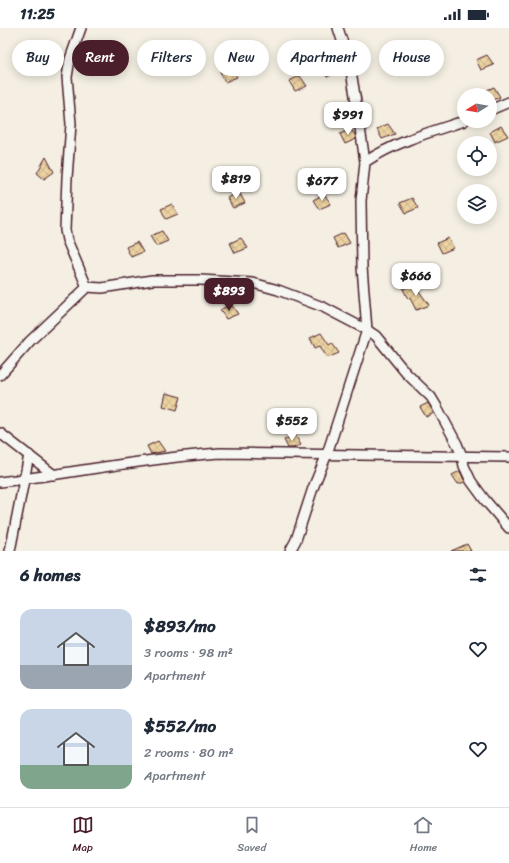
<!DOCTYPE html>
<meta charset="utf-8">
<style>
:root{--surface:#fff;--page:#f2f2f3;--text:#1f2937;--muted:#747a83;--line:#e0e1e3;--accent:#4a1f2b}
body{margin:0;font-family:Sriracha,sans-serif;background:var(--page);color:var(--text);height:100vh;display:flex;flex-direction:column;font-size:15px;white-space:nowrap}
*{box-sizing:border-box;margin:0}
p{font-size:13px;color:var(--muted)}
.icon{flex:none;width:22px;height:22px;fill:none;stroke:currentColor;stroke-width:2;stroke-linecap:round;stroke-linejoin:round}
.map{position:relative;height:523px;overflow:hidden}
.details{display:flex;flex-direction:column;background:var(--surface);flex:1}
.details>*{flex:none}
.banner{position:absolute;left:12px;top:12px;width:485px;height:36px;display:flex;gap:8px}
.needle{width:26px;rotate:259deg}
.controls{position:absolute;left:457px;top:60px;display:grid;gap:8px}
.controls a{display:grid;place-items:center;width:40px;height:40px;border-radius:50%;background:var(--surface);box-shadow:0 2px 10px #0003;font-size:20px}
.price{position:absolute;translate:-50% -34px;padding:0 9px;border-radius:8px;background:#fff;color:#222;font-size:13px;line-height:26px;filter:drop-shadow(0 1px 2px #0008)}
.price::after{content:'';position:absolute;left:50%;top:24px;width:12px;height:9px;margin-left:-6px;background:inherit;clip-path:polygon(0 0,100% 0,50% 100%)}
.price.on{background:var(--accent);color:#fff}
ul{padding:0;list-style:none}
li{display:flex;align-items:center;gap:12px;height:100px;padding:0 20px}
li span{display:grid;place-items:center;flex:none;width:112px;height:80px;border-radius:12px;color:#555}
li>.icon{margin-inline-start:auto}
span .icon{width:48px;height:48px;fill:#fffc;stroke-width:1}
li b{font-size:17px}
h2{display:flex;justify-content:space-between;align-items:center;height:48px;padding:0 20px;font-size:17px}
.chip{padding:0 14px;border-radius:18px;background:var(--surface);box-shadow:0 2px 10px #0003;font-size:14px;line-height:36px}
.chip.on{background:var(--accent);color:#fff}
.status{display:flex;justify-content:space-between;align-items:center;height:28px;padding:0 20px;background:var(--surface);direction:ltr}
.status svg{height:11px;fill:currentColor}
.tab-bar{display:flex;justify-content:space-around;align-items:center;height:56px;border-top:1px solid var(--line);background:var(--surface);font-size:11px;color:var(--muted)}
.tab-bar a{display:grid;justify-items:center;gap:2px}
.tab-bar .on{color:var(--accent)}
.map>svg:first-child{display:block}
.building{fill:url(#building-cross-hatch);stroke:#4a1f2b}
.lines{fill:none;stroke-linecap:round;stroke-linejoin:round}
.minor-casing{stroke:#4a1f2b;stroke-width:12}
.minor{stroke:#f6f6f2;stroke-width:9}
</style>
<div class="status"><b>11:25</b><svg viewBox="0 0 49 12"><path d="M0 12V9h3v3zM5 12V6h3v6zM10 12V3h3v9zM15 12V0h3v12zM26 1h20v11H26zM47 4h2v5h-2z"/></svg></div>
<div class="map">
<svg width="509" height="523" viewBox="0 0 509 523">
<defs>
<pattern id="building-cross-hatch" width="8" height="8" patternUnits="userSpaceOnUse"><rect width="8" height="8" fill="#ecd2a1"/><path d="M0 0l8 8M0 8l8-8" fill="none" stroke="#ccb48b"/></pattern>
</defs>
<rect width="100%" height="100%" fill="#f4efe2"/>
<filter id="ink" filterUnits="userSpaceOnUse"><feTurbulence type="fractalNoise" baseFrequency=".025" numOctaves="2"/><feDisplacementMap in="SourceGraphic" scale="8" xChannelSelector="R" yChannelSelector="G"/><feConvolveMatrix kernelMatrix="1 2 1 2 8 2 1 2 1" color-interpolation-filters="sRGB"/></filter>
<g filter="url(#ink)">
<g class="building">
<polygon points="487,27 494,37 481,42 476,32"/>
<polygon points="333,33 339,43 327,49 322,39"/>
<polygon points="231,39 237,49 225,54 220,44"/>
<polygon points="300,48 307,58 295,63 289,53"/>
<polygon points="494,59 500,69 490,73 490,67 476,67"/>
<polygon points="388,96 395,106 382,111 377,101"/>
<polygon points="501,98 508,108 495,114 490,104"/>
<polygon points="351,101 355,107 356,111 345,116 340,106"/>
<polygon points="46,129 54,144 44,151 37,145"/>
<polygon points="336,147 343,157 330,163 325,153"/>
<polygon points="239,164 245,175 233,180 227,170"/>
<polygon points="324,166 331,176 319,181 313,172"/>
<polygon points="412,170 418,180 406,185 400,175"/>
<polygon points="172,176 178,186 166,191 161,181"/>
<polygon points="162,203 168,213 156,218 150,208"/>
<polygon points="344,205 350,215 338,220 333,210"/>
<polygon points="241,210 248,220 235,225 230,215"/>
<polygon points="448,210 454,220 442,225 437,215"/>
<polygon points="137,214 143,224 131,229 126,219"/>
<polygon points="414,256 429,277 416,282 410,270 408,271 403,261"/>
<polygon points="231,276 238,286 226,291 220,282"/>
<polygon points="321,305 329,317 332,315 339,325 327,330 320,318 315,320 310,310"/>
<polygon points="166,365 181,369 177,382 163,378"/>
<polygon points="428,375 434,385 426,389 420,379"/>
<polygon points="295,407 301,417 293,420 288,420 284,412"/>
<polygon points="158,413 165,423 151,426 147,418"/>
<polygon points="460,443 465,454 458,456 452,447"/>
<polygon points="467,516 471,523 451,523"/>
</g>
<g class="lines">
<g class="minor-casing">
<g id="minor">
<polyline points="81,0 70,31 67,49 71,96 67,150 65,202 67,212 87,259"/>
<polyline points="338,0 350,37 358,86 365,134"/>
<polyline points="490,82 509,74"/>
<polyline points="0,347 30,313 87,259 102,260 152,252 200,252 253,255 278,262 323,279 367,302 376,308 406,345 431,369 437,379 457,416 462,428 464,438 471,453 485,472 509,500"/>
<polyline points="0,405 54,447"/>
<path d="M0 454C74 445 146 430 220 425L509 429"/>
<polyline points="10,523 29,427"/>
<path d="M290 523 296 512 313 460 327 426 367 302 362 239 361 173 365 134C395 114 430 104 464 93"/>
</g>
</g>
<use href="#minor" class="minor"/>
</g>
</g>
</svg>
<div class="controls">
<a><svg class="needle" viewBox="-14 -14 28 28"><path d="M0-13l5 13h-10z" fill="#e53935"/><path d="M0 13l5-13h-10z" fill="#747a83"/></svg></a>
<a><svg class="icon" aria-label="locate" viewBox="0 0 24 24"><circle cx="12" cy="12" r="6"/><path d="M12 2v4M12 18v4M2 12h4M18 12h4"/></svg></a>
<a><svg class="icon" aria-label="layers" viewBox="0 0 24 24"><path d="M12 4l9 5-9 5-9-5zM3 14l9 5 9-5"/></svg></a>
</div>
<b class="price" style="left:348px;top:108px">$991</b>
<b class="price" style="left:236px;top:172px">$819</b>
<b class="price" style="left:322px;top:174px">$677</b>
<b class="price" style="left:416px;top:269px">$666</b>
<b class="price on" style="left:229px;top:284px">$893</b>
<b class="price" style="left:292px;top:414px">$552</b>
<div class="banner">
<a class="chip">Buy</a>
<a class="chip on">Rent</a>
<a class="chip">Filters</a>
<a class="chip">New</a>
<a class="chip">Apartment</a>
<a class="chip">House</a>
</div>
</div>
<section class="details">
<h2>6 homes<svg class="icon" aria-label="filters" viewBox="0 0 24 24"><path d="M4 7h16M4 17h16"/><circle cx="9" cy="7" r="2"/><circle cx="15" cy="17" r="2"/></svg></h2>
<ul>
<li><span style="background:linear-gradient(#c9d6e8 70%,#9aa5b1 0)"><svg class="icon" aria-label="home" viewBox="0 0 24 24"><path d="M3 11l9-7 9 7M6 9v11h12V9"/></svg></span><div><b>$893/mo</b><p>3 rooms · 98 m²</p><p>Apartment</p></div><svg class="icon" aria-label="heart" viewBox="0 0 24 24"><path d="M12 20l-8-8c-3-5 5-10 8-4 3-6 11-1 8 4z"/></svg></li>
<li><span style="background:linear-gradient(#c9d6e8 70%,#7fa58c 0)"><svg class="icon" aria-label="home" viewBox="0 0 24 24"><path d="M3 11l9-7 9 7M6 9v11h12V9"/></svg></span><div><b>$552/mo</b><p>2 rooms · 80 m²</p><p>Apartment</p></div><svg class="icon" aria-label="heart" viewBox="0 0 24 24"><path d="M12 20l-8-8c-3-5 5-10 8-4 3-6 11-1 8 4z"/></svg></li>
</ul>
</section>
<nav class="tab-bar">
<a class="on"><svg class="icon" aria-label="map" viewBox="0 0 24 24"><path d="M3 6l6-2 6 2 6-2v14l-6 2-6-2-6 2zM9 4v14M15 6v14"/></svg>Map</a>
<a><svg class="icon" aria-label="saved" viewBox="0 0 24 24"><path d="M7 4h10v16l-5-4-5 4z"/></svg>Saved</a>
<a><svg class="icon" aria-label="home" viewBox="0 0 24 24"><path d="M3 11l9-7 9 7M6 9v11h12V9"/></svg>Home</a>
</nav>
